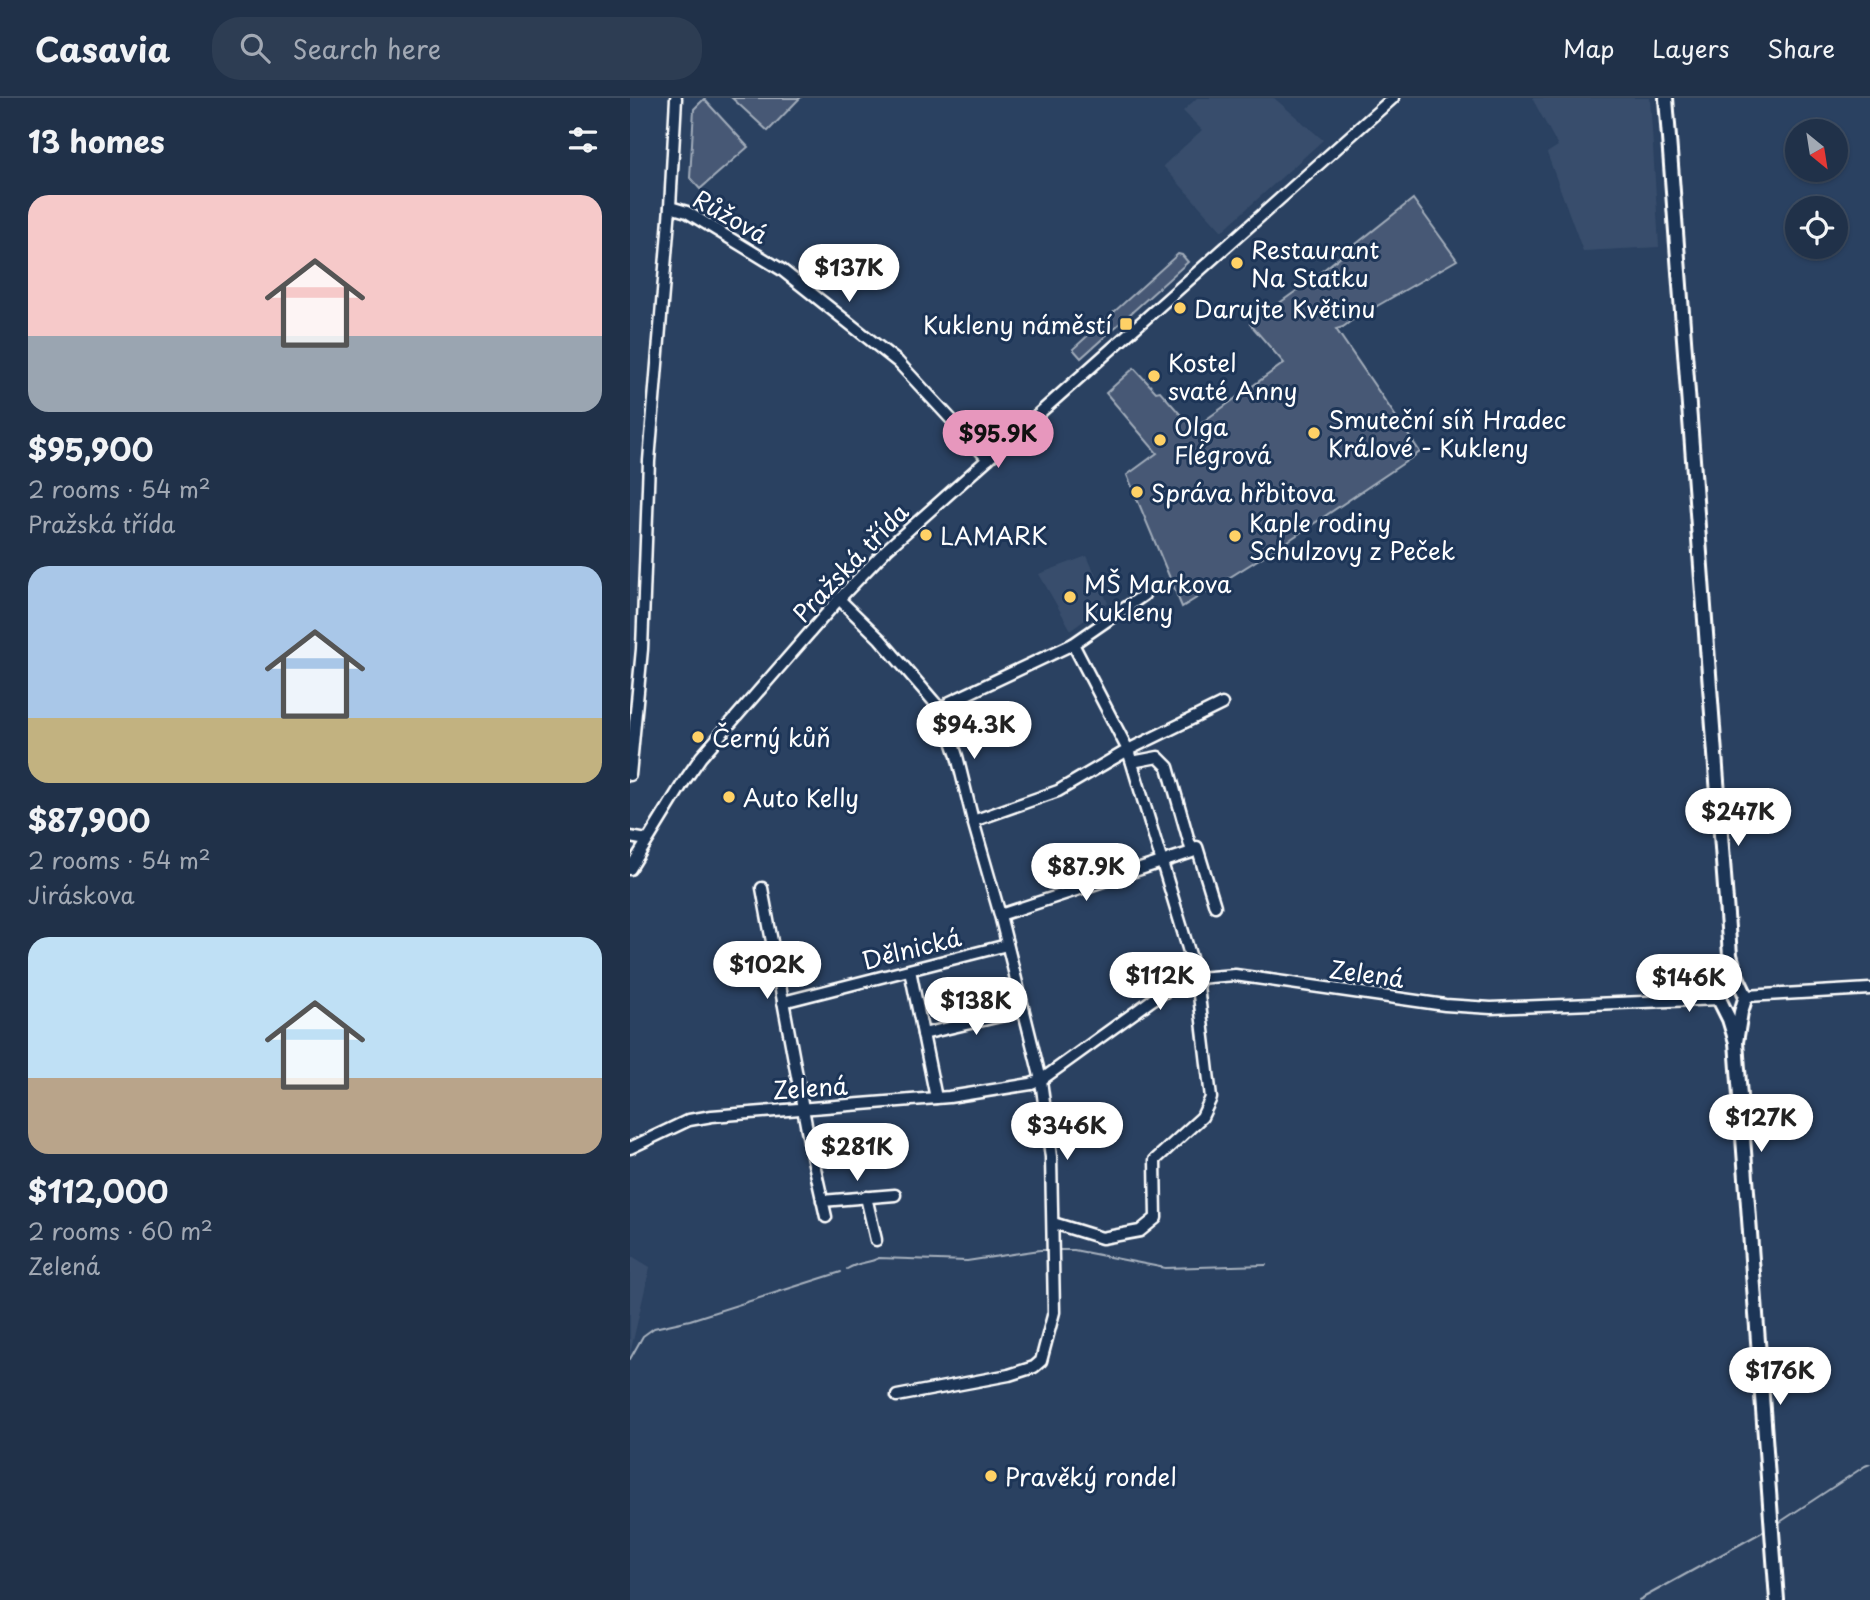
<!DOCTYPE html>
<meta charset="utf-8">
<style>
:root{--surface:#203149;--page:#2d3d53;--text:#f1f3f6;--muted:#a2a9b4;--line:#3d4c61;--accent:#e797bd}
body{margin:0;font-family:"Playpen Sans",sans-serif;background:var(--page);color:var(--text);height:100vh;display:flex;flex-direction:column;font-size:26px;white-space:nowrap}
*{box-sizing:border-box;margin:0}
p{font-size:23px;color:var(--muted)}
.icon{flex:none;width:38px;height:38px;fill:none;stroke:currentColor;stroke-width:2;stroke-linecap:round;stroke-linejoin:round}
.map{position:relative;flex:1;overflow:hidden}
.sheet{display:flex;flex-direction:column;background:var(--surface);width:630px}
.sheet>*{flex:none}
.needle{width:46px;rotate:150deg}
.fabs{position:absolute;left:1155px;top:21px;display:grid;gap:14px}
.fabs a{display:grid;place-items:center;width:63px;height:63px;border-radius:50%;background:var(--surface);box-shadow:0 2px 5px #0004,0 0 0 2px var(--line);font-size:35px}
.price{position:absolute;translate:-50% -60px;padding:0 16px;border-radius:24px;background:#fff;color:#222;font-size:23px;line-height:46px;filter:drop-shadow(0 2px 4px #0008)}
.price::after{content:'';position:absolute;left:50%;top:42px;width:21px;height:16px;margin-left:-10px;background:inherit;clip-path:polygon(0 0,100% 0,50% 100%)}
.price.current{background:var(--accent);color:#111}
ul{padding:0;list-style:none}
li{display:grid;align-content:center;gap:14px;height:371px;padding:0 28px}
li span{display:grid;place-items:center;height:217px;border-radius:21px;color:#555}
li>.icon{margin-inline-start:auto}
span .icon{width:126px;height:126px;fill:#fffc;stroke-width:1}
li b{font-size:30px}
h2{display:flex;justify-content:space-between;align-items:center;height:84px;padding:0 28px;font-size:30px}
header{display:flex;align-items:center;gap:42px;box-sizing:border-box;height:98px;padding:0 35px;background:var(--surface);border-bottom:2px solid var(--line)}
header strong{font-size:33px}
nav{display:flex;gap:38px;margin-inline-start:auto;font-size:24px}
.search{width:490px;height:63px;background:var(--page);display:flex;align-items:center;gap:18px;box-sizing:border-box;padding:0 24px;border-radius:28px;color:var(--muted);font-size:26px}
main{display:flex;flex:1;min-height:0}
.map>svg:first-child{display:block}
.built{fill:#394e6c}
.green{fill:#465975;stroke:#a2acba;stroke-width:2}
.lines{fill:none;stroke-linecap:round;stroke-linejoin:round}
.stream{stroke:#a7b1be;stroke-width:2}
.minor-casing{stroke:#fff;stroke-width:15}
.major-casing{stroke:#fff;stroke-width:18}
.minor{stroke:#1d3557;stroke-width:10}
.major{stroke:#1d3557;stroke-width:12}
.poi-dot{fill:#ffd166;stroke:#1d3557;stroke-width:2.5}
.labels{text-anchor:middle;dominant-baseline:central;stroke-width:6;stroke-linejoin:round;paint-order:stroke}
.street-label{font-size:24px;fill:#fff;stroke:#1d3557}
.poi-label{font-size:24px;fill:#fff;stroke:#1d3557;text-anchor:start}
</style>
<header>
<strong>Casavia</strong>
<div class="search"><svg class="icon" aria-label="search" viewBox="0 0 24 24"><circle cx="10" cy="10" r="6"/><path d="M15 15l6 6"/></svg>Search here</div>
<nav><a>Map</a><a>Layers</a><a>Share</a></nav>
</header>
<main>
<section class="sheet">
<h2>13 homes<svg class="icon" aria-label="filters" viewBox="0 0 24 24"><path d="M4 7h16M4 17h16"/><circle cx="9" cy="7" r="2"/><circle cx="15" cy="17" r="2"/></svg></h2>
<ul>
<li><span style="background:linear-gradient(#f6c9c9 65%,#9aa5b1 0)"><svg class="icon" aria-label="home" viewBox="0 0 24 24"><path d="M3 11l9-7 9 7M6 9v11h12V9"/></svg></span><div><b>$95,900</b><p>2 rooms · 54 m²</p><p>Pražská třída</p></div></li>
<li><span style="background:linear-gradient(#a9c7e8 70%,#c2b280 0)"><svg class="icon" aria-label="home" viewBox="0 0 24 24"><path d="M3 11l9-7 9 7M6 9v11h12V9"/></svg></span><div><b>$87,900</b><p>2 rooms · 54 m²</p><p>Jiráskova</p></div></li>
<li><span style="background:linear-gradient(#bfe0f5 65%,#b9a48a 0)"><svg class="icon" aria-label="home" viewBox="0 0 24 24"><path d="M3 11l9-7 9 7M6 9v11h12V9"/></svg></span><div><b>$112,000</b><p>2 rooms · 60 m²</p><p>Zelená</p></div></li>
</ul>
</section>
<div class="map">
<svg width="1240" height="1502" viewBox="0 0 1240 1502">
<rect width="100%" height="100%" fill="#2a4161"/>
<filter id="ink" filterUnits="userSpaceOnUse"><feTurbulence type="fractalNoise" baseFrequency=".0143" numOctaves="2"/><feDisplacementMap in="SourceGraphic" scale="14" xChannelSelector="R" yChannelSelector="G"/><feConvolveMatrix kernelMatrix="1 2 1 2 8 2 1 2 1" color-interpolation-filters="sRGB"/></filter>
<g filter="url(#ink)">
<g class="built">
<polygon points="567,0 644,0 693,42 592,133 533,68 572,32 553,13"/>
<polygon points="902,0 1020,0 1029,149 953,153 917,55 928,48"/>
<polygon points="457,458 478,505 441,532 409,476"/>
<polygon points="0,1157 20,1169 0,1256"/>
</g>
<g class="green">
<polygon points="102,0 170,0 138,33"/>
<polygon points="74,1 118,49 70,91 60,80 64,11"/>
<polygon points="783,101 827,162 721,223 713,229 706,231 790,354 661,441 552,509 497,377 527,355 476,295 504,270 526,294 530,293 563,331 654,265 620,226 673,188"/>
<polygon points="548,156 552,157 558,164 451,260 443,251"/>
</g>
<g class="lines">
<g class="stream">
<polyline points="426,1152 444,1152 535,1170 636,1167"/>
<path d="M217 1171C230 1163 237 1166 249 1160L337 1163 410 1152H420"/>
<polyline points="0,1261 13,1238 24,1230 60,1222 211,1174"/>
<polyline points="1147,1426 1235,1368 1240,1366"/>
<polyline points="1009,1502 1136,1432"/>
</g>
<g class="minor-casing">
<g id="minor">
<polyline points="40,109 57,114 152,172 268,264 358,361"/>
<polyline points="209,501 250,541 312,613 327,658 343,723"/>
<polyline points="443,546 514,497"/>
<polyline points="312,613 320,604 443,546 498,652 567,880 581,1000 572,1019 525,1062 526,1120 510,1133 472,1140 423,1125"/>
<polyline points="0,677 12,551 19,363 40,109 46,0"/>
<polyline points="0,739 17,742"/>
<polyline points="561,751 567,749 585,808"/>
<polyline points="0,771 53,685 71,659 209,501 257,451 763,0"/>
<polyline points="132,790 180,1048 196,1119"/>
<polyline points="370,817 562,754 538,669 528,659 502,664"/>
<polyline points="280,872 306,1000"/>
<polyline points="1116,898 1240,891"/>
<polyline points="153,904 377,847"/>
<polyline points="293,936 392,913"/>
<polyline points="219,1045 223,1062"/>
<polyline points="180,1048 243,1043"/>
<polyline points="0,1050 59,1022 82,1018 319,999 401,986 411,982 522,902 541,890 567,880 605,877 815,907 861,910 1089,901"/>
<polyline points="236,1099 246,1142"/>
<polyline points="192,1103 265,1097"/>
<polyline points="267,1298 379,1277 404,1269 411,1263 424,1214 421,1059 411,982 370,817 343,723 428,693 498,652 592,606"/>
</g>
</g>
<g class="major-casing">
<g id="major">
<polyline points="1036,0 1100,857 1105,875 1116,898 1111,914 1106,944"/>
<polyline points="1099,864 1089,901 1099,921 1106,944 1147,1502"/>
</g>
</g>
<use href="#minor" class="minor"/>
<use href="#major" class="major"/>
</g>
</g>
<g class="poi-dot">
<circle cx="607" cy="165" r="7"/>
<circle cx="550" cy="210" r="7"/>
<rect x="489" y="219" width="14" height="14" rx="3.5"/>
<circle cx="524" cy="278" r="7"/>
<circle cx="684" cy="335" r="7"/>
<circle cx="530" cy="342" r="7"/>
<circle cx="507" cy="394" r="7"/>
<circle cx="296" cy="437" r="7"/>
<circle cx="605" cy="438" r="7"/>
<circle cx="440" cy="499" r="7"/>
<circle cx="68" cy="639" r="7"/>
<circle cx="99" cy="699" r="7"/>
<circle cx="361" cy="1378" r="7"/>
</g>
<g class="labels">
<g class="street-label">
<text transform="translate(101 118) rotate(30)">Růžová</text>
<text transform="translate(220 464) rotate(-46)">Pražská třída</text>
<text transform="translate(281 850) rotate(-14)">Dělnická</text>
<text transform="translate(737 875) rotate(8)">Zelená</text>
<text transform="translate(180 989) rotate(-4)">Zelená</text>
</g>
<g class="poi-label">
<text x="621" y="151">Restaurant<tspan x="621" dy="28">Na Statku</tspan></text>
<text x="564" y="210">Darujte Květinu</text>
<text x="482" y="226" text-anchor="end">Kukleny náměstí</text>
<text x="538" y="264">Kostel<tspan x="538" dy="28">svaté Anny</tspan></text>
<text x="698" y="321">Smuteční síň Hradec<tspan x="698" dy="28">Králové - Kukleny</tspan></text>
<text x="544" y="328">Olga<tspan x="544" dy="28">Flégrová</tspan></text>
<text x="521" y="394">Správa hřbitova</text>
<text x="619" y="424">Kaple rodiny<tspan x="619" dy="28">Schulzovy z Peček</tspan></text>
<text x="310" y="437">LAMARK</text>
<text x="454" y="485">MŠ Markova<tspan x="454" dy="28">Kukleny</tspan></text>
<text x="82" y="639">Černý kůň</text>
<text x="113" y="699">Auto Kelly</text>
<text x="375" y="1378">Pravěký rondel</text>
</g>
</g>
</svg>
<div class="fabs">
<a><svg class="needle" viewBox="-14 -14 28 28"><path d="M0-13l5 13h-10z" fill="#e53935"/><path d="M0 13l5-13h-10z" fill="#a2a9b4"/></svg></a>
<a><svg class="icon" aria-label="locate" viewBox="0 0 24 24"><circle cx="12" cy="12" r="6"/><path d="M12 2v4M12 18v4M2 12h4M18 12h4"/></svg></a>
</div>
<b class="price" style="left:219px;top:206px">$137K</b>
<b class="price current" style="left:368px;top:372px">$95.9K</b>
<b class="price" style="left:344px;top:663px">$94.3K</b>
<b class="price" style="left:1108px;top:750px">$247K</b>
<b class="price" style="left:456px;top:805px">$87.9K</b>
<b class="price" style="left:137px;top:903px">$102K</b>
<b class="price" style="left:530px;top:914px">$112K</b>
<b class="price" style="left:1059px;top:916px">$146K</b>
<b class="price" style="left:346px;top:939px">$138K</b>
<b class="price" style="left:1131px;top:1056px">$127K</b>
<b class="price" style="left:437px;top:1064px">$346K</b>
<b class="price" style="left:227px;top:1085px">$281K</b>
<b class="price" style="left:1150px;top:1309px">$176K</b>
</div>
</main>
